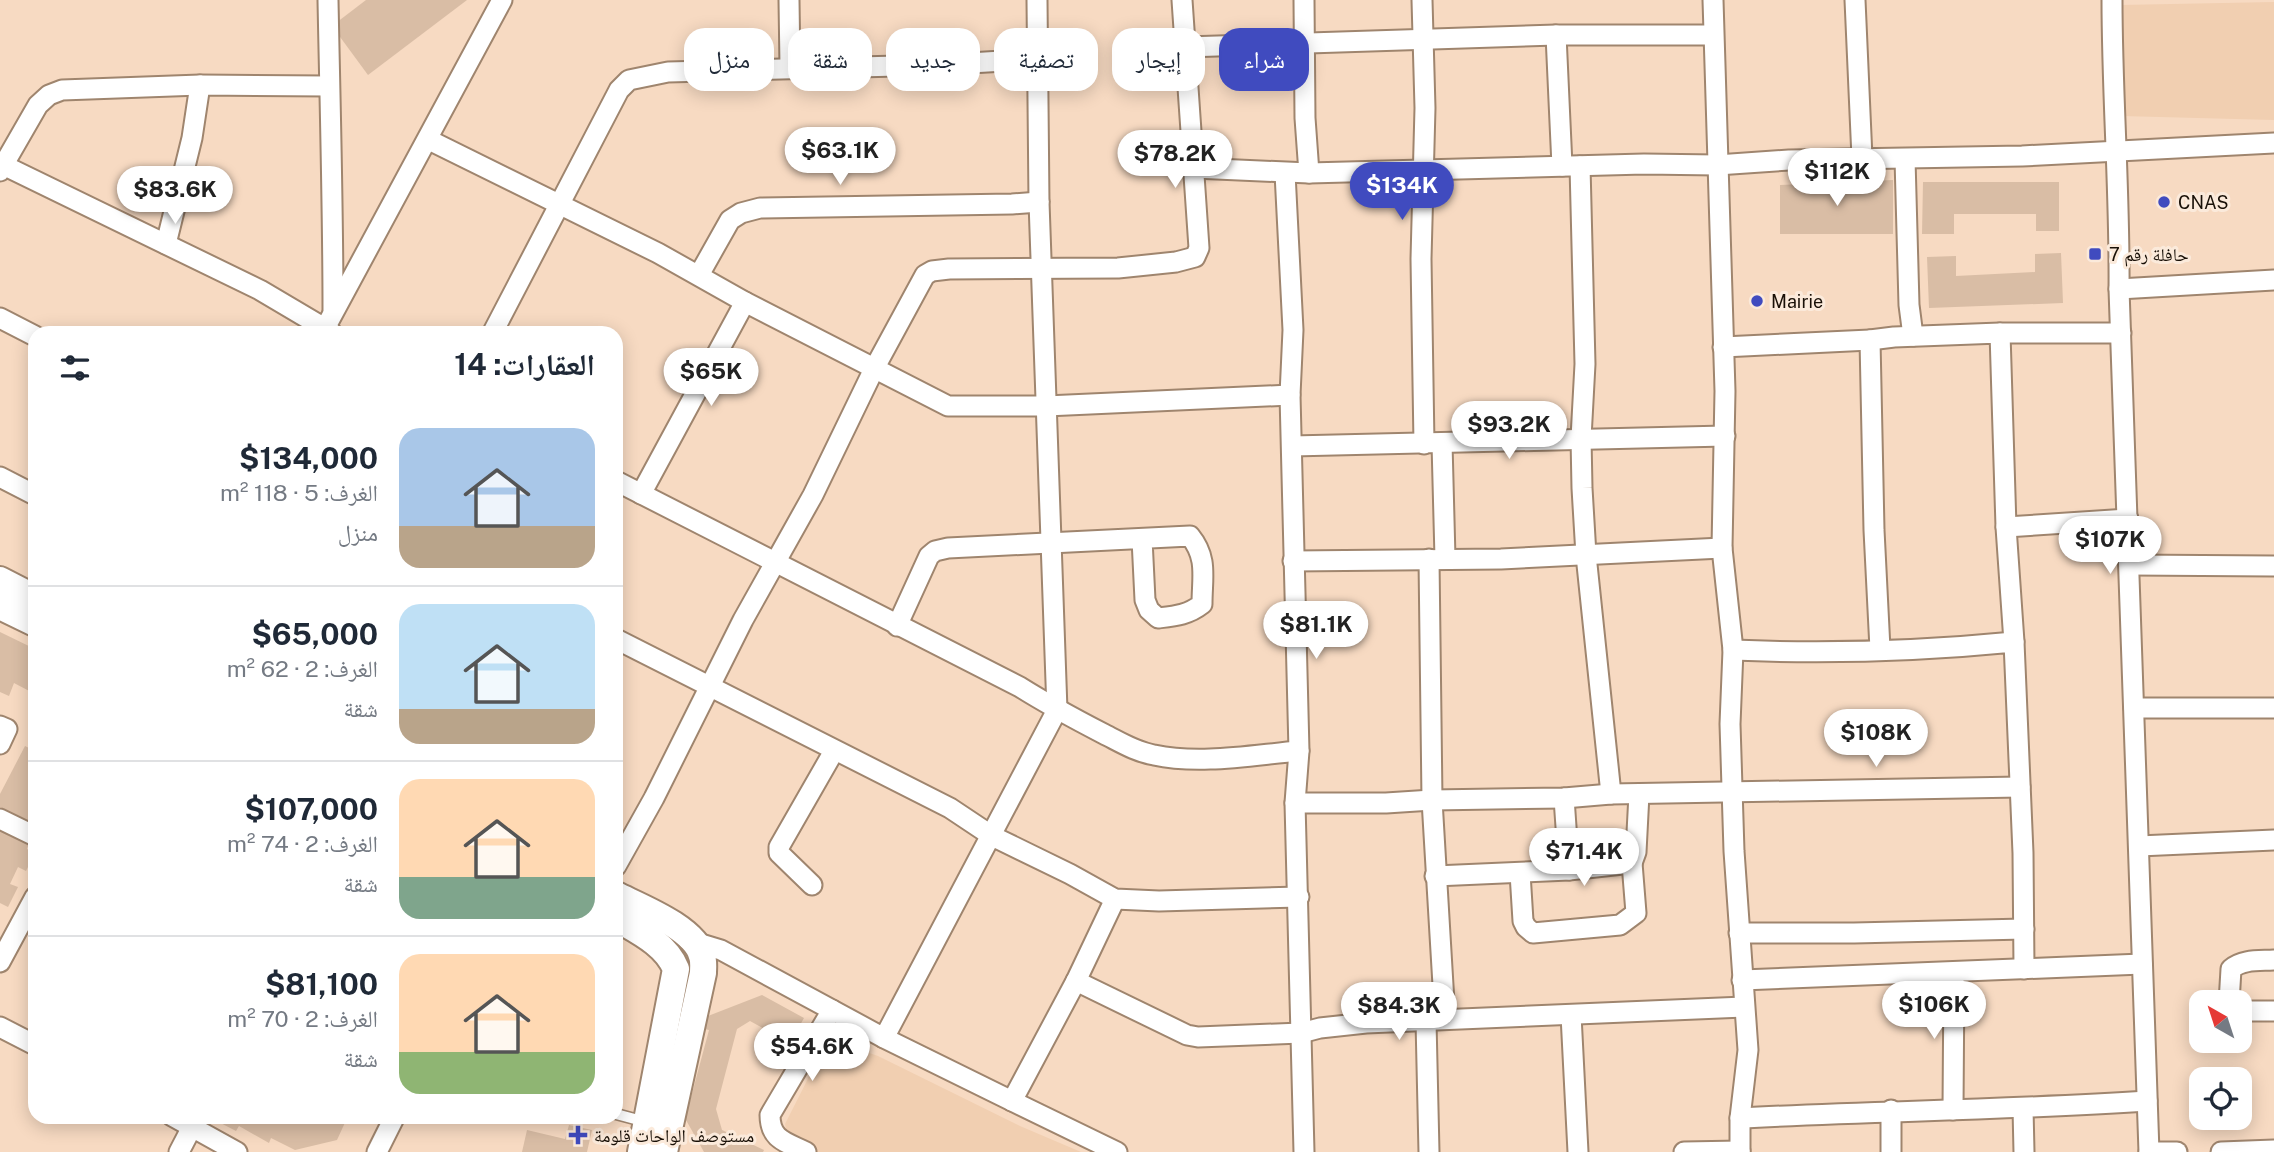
<!DOCTYPE html>
<html lang="ar">
<meta charset="utf-8">
<style>
:root{--surface:#fff;--page:#f2f2f3;--text:#1f2937;--muted:#747a83;--line:#e0e1e3;--accent:#404bbf}
body{margin:0;font-family:"Public Sans","Noto Naskh Arabic",sans-serif;background:var(--page);color:var(--text);direction:rtl;height:100vh;display:flex;flex-direction:column;font-size:26px;white-space:nowrap}
*{box-sizing:border-box;margin:0}
p{font-size:23px;color:var(--muted)}
.icon{flex:none;width:38px;height:38px;fill:none;stroke:currentColor;stroke-width:2;stroke-linecap:round;stroke-linejoin:round}
.map{position:relative;flex:1;overflow:hidden;direction:ltr}
.details{position:absolute;left:28px;top:326px;width:595px;height:798px;display:flex;flex-direction:column;background:var(--surface);border-radius:21px;box-shadow:0 4px 18px #0003;direction:rtl}
.details>*{flex:none}
.guide{position:absolute;left:644px;top:28px;width:665px;height:63px;direction:rtl;display:flex;gap:14px}
.needle{width:46px;rotate:321deg}
.tools{position:absolute;left:2189px;top:990px;display:grid;gap:14px}
.tools a{display:grid;place-items:center;width:63px;height:63px;border-radius:14px;background:var(--surface);box-shadow:0 4px 18px #0003;font-size:35px}
.price{position:absolute;translate:-50% -60px;padding:0 16px;border-radius:24px;background:#fff;color:#222;font-size:23px;line-height:46px;filter:drop-shadow(0 2px 4px #0008)}
.price::after{content:'';position:absolute;left:50%;top:42px;width:21px;height:16px;margin-left:-10px;background:inherit;clip-path:polygon(0 0,100% 0,50% 100%)}
.price.active{background:var(--accent);color:#fff}
ul{padding:0;list-style:none}
li{display:flex;align-items:center;gap:21px;height:175px;padding:0 28px}
li+li{border-top:2px solid var(--line)}
li span{display:grid;place-items:center;flex:none;width:196px;height:140px;border-radius:21px;color:#555}
li>.icon{margin-inline-start:auto}
span .icon{width:84px;height:84px;fill:#fffc;stroke-width:1}
li b{font-size:30px}
h2{display:flex;justify-content:space-between;align-items:center;height:84px;padding:0 28px;font-size:30px}
.pill{padding:0 24px;border-radius:21px;background:var(--surface);box-shadow:0 4px 18px #0003;font-size:24px;line-height:63px}
.pill.active{background:var(--accent);color:#fff}
.map>svg:first-child{display:block}
.built{fill:#f1cfb1}
.building{fill:#d9bda5}
.lines{fill:none;stroke-linecap:round;stroke-linejoin:round}
.service-casing{stroke:#9f856e;stroke-width:13}
.minor-casing{stroke:#9f856e;stroke-width:23}
.secondary-casing{stroke:#9f856e;stroke-width:30}
.service{stroke:#fff;stroke-width:10}
.minor{stroke:#fff;stroke-width:19}
.secondary{stroke:#fff;stroke-width:26}
.poi-dot{fill:#404bbf;stroke:#fbeadb;stroke-width:2.5}
.labels{text-anchor:middle;dominant-baseline:central;stroke-width:6;stroke-linejoin:round;paint-order:stroke}
.poi-label{font-size:18px;fill:#191007;stroke:#fbeadb;text-anchor:start}
</style>
<div class="map">
<svg width="2274" height="1152" viewBox="0 0 2274 1152">
<rect width="100%" height="100%" fill="#f7dac2"/>
<g class="built">
<polygon points="2274,2 2274,120 2121,116 2120,5"/>
<polygon points="855,1048 878,1056 1020,1126 1081,1152 816,1152 788,1138 785,1124 822,1051 847,1060"/>
</g>
<g class="building">
<polygon points="366,0 467,0 368,75 332,26"/>
<polygon points="1893,180 1893,234 1780,234 1780,185"/>
<polygon points="1923,182 2059,182 2059,231 2036,231 2036,214 1954,214 1954,234 1922,234"/>
<polygon points="2061,253 2063,303 1929,308 1927,257 1956,256 1956,276 2035,272 2035,254"/>
<polygon points="0,632 35,649 30,661 35,664 35,694 14,683 9,696 0,692"/>
<polygon points="25,746 35,751 35,824 0,807 0,794"/>
<polygon points="0,830 29,843 27,849 35,853 26,871 18,867 10,884 18,887 8,907 0,903"/>
<polygon points="35,973 35,1011 33,1011 30,983"/>
<polygon points="762,995 804,1018 790,1043 750,1021 737,1029 716,1109 722,1130 764,1150 763,1152 704,1152 682,1113 686,1100 690,1101 709,1030 704,1029 708,1016"/>
<polygon points="207,1116 348,1116 337,1140 295,1150 271,1138 269,1143 239,1126 236,1131"/>
<polygon points="569,1125 592,1130 587,1152 522,1152 527,1130 565,1139"/>
</g>
<g class="lines">
<g class="service-casing">
<polyline id="service" points="616,1114 646,1122"/>
</g>
<g class="minor-casing">
<g id="minor">
<path d="M328 0C330 103 333 207 333 310"/>
<polyline points="789,0 790,67"/>
<polyline points="1304,0 1305,118 1309,173"/>
<polyline points="1422,0 1425,108 1421,259 1424,444"/>
<polyline points="1713,0 1725,391 1722,548 1733,650 1730,724 1734,851 1748,1050 1740,1118 1740,1152"/>
<polyline points="1855,0 1862,158"/>
<path d="M2112 0C2112 96 2120 192 2119 289L2149 1152"/>
<polyline points="1556,35 1562,166"/>
<polyline points="1186,47 1556,35 1713,35"/>
<polyline points="429,140 658,253 745,302 948,406 1046,406 1290,395"/>
<polyline points="1905,159 1909,305 1913,336"/>
<polyline points="3,165 260,290 331,332"/>
<polyline points="1580,166 1585,364 1581,438 1582,488 1586,555 1611,794"/>
<polyline points="1194,168 1309,173 1644,164 1717,165 1789,160 2022,156 2274,143"/>
<polyline points="0,171 38,105 49,95 62,90 200,85 328,86"/>
<polyline points="1285,173 1293,330 1290,395 1299,751 1295,803 1304,1152"/>
<polyline points="166,244 192,138 200,85"/>
<polyline points="699,275 730,220 741,213 760,208 1012,204 1039,202"/>
<polyline points="2119,289 2274,280"/>
<polyline points="0,318 35,336"/>
<polyline points="323,332 502,0"/>
<polyline points="493,332 619,90 629,80 668,72 936,65 1037,59"/>
<polyline points="2000,333 2121,333"/>
<polyline points="1723,347 1870,340"/>
<polyline points="1442,443 1445,558"/>
<polyline points="1292,446 1725,436"/>
<polyline points="0,477 35,495"/>
<path d="M616 481 1020 687C1047 704 1075 719 1104 734 1120 742 1136 752 1154 755 1200 765 1252 755 1299 751"/>
<polyline points="641,494 745,302"/>
<polyline points="2006,527 2128,519"/>
<polyline points="1429,559 1432,800 1445,1019"/>
<polyline points="1293,561 1501,559 1722,548"/>
<polyline points="2130,565 2274,566"/>
<path d="M897 626 929 556 935 551 948 548 1190 536C1208 558 1202 577 1202 604 1188 615 1175 616 1158 618L1149 610 1145 600 1142 539"/>
<polyline points="616,639 950,808 992,836 1070,874 1115,899 1159,901 1299,897"/>
<polyline points="1880,649 1874,530 1870,340 1894,337 2000,333 2006,527 2014,642"/>
<path d="M1733 650C1826 654 1922 651 2014 642L2023 853 2024 969"/>
<polyline points="2134,708 2274,708"/>
<polyline points="0,726 7,729 0,744"/>
<polyline points="1564,798 1569,870"/>
<polyline points="1295,803 1386,803 1432,800 1564,798 1611,794 2020,787"/>
<polyline points="0,819 35,836"/>
<polyline points="2139,846 2274,840"/>
<polyline points="616,866 654,798 743,620 813,495 874,369 925,275 932,271 949,269 1118,268 1176,262 1195,257 1199,248 1182,0"/>
<polyline points="1520,873 1523,921 1526,927 1533,933 1620,925 1636,913 1632,863"/>
<polyline points="1435,876 1569,870 1632,863 1636,852 1639,794"/>
<polyline points="812,885 779,853 779,847 834,751"/>
<polyline points="1115,899 1076,981 1012,1101 1117,1152"/>
<polyline points="1739,933 1854,933 2024,929"/>
<polyline points="688,940 721,950 884,1038 1057,710 1039,202 1037,0"/>
<polyline points="0,962 35,897"/>
<polyline points="1742,980 2142,964"/>
<polyline points="1076,981 1187,1035 1198,1037 1301,1033 1320,1028 1366,1023 1744,1007"/>
<path d="M2229 1003 2231 969C2243 959 2259 961 2274 960"/>
<polyline points="2240,1011 2274,1011"/>
<polyline points="1571,1015 1578,1152"/>
<polyline points="1426,1021 1429,1152"/>
<polyline points="0,1027 35,1045"/>
<polyline points="884,1038 1012,1101"/>
<polyline points="2023,1108 2024,1152"/>
<polyline points="1891,1110 1891,1152"/>
<polyline points="1953,1110 1954,972"/>
<polyline points="172,1116 237,1152"/>
<path d="M1740 1118C1875 1111 2011 1110 2147 1101"/>
<polyline points="179,1152 192,1127"/>
<polyline points="377,1152 395,1116"/>
<path d="M806 1152C786 1142 770 1140 770 1115L832 1010"/>
<polyline points="1684,1152 1740,1151"/>
<polyline points="2149,1152 2177,1152"/>
<polyline points="2221,1152 2274,1150"/>
</g>
</g>
<g class="secondary-casing">
<g id="secondary">
<polyline points="0,580 35,598"/>
<polyline points="0,606 35,623"/>
<path d="M616 895C640 907 695 928 702 956 704 962 703 968 703 973L664 1152"/>
<path d="M616 918C638 931 666 944 676 969L641 1152"/>
</g>
</g>
<use href="#service" class="service"/>
<use href="#minor" class="minor"/>
<use href="#secondary" class="secondary"/>
</g>
<g class="poi-dot">
<circle cx="2164" cy="202" r="7"/>
<rect x="2088" y="247" width="14" height="14" rx="3.5"/>
<circle cx="1757" cy="301" r="7"/>
<path d="M574.5 1124.5h7v7h7v7h-7v7h-7v-7h-7v-7h7z"/>
</g>
<g class="labels">
<g class="poi-label">
<text x="2178" y="202">CNAS</text>
<text x="2109" y="254">حافلة رقم 7</text>
<text x="1771" y="301">Mairie</text>
<text x="594" y="1135">مستوصف الواحات قلومة</text>
</g>
</g>
</svg>
<div class="tools">
<a><svg class="needle" viewBox="-14 -14 28 28"><path d="M0-13l5 13h-10z" fill="#e53935"/><path d="M0 13l5-13h-10z" fill="#747a83"/></svg></a>
<a><svg class="icon" aria-label="locate" viewBox="0 0 24 24"><circle cx="12" cy="12" r="6"/><path d="M12 2v4M12 18v4M2 12h4M18 12h4"/></svg></a>
</div>
<b class="price" style="left:840px;top:187px">$63.1K</b>
<b class="price" style="left:1175px;top:190px">$78.2K</b>
<b class="price" style="left:1837px;top:208px">$112K</b>
<b class="price active" style="left:1402px;top:222px">$134K</b>
<b class="price" style="left:175px;top:226px">$83.6K</b>
<b class="price" style="left:711px;top:408px">$65K</b>
<b class="price" style="left:1509px;top:461px">$93.2K</b>
<b class="price" style="left:2110px;top:576px">$107K</b>
<b class="price" style="left:1316px;top:661px">$81.1K</b>
<b class="price" style="left:1876px;top:769px">$108K</b>
<b class="price" style="left:1584px;top:888px">$71.4K</b>
<b class="price" style="left:1934px;top:1041px">$106K</b>
<b class="price" style="left:1399px;top:1042px">$84.3K</b>
<b class="price" style="left:812px;top:1083px">$54.6K</b>
<div class="guide">
<a class="pill active">شراء</a>
<a class="pill">إيجار</a>
<a class="pill">تصفية</a>
<a class="pill">جديد</a>
<a class="pill">شقة</a>
<a class="pill">منزل</a>
</div>
<section class="details">
<h2>العقارات: 14<svg class="icon" aria-label="filters" viewBox="0 0 24 24"><path d="M4 7h16M4 17h16"/><circle cx="9" cy="7" r="2"/><circle cx="15" cy="17" r="2"/></svg></h2>
<ul>
<li><span style="background:linear-gradient(#a9c7e8 70%,#b9a48a 0)"><svg class="icon" aria-label="home" viewBox="0 0 24 24"><path d="M3 11l9-7 9 7M6 9v11h12V9"/></svg></span><div><b>$134,000</b><p>الغرف: 5 · 118 m²</p><p>منزل</p></div></li>
<li><span style="background:linear-gradient(#bfe0f5 75%,#b9a48a 0)"><svg class="icon" aria-label="home" viewBox="0 0 24 24"><path d="M3 11l9-7 9 7M6 9v11h12V9"/></svg></span><div><b>$65,000</b><p>الغرف: 2 · 62 m²</p><p>شقة</p></div></li>
<li><span style="background:linear-gradient(#ffd9b3 70%,#7fa58c 0)"><svg class="icon" aria-label="home" viewBox="0 0 24 24"><path d="M3 11l9-7 9 7M6 9v11h12V9"/></svg></span><div><b>$107,000</b><p>الغرف: 2 · 74 m²</p><p>شقة</p></div></li>
<li><span style="background:linear-gradient(#ffd9b3 70%,#8fb573 0)"><svg class="icon" aria-label="home" viewBox="0 0 24 24"><path d="M3 11l9-7 9 7M6 9v11h12V9"/></svg></span><div><b>$81,100</b><p>الغرف: 2 · 70 m²</p><p>شقة</p></div></li>
</ul>
</section>
</div>
